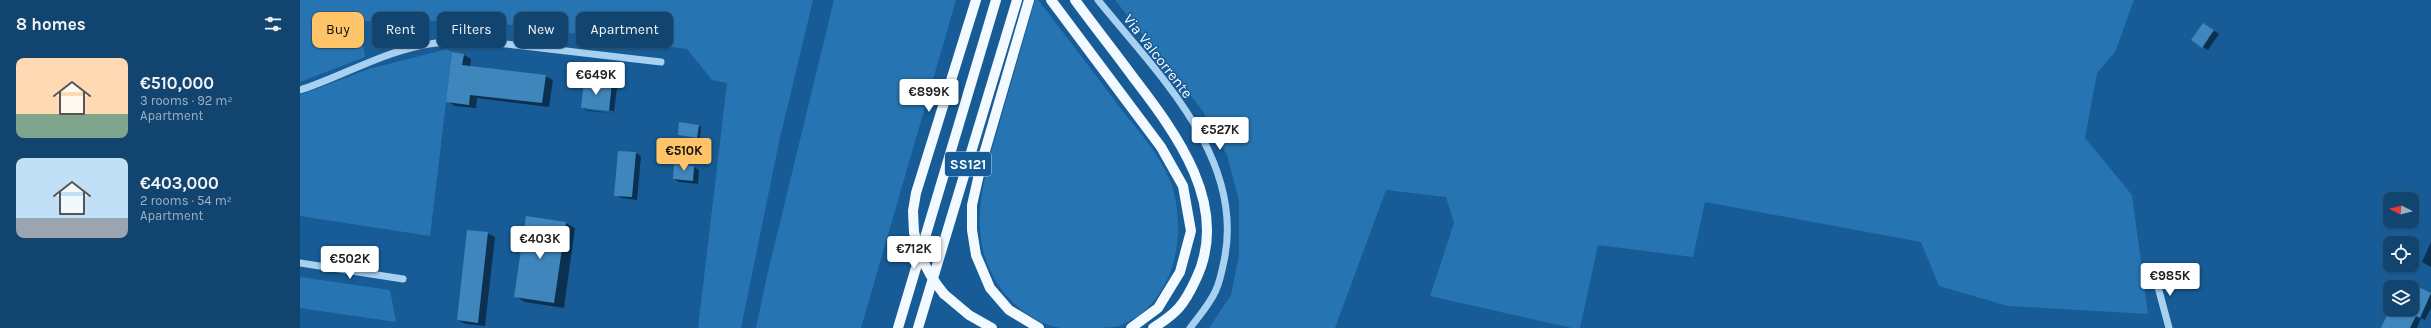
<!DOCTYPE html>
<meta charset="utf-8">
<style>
:root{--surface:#114570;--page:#1e4f78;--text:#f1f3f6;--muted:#9cb1c3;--line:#305d83;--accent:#ffc368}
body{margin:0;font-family:Karla,sans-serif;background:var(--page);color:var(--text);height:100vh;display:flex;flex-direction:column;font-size:15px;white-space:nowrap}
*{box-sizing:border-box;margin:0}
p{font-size:13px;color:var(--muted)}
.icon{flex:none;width:22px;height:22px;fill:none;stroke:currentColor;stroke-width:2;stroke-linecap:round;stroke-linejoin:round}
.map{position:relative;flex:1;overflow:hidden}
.sheet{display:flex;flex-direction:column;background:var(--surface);width:300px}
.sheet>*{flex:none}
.banner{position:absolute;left:12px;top:12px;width:380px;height:36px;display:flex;gap:8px}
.needle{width:26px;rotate:276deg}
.tools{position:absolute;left:2083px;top:192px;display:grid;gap:8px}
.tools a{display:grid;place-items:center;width:36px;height:36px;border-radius:8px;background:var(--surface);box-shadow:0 1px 3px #0004,0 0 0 1px var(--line);font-size:20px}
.price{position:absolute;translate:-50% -34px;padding:0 9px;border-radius:4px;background:#fff;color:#222;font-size:13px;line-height:26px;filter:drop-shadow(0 1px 2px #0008)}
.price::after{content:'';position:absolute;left:50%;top:24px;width:12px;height:9px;margin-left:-6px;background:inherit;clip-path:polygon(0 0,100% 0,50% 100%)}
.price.active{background:var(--accent);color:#111}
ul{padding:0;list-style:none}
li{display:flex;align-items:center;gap:12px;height:100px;padding:0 16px}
li span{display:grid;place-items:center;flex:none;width:112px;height:80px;border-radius:8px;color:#555}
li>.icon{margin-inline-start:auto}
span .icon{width:48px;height:48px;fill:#fffc;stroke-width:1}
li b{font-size:17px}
h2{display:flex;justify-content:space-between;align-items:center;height:48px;padding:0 16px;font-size:17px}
.chip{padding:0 14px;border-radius:8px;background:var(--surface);box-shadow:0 1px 3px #0004,0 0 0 1px var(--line);font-size:14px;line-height:36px}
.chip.active{background:var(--accent);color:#111}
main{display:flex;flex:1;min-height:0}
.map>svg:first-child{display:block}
.green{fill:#2675b2}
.shadow{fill:#0007;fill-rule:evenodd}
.building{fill:#3f86bd}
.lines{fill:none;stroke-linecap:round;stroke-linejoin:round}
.minor{stroke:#a8d1f1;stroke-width:7}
.major{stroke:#f2f9ff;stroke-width:10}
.major-bridge{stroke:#f2f9ff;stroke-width:10}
.labels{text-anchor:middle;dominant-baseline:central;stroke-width:3;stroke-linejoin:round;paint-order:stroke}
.shield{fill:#175c96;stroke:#b9cee0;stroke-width:1}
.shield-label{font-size:14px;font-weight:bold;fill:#fff}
.street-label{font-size:15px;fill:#fff;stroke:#175c96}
</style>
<main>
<section class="sheet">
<h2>8 homes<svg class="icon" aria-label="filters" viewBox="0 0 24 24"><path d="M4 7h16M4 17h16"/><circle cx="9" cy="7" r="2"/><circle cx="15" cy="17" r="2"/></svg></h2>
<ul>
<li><span style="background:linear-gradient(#ffd9b3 70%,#7fa58c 0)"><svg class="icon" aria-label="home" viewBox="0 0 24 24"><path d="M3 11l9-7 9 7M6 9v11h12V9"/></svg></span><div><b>€510,000</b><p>3 rooms · 92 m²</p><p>Apartment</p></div></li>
<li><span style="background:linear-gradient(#bfe0f5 75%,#9aa5b1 0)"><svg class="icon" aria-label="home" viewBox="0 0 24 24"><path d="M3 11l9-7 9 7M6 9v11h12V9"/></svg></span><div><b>€403,000</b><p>2 rooms · 54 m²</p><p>Apartment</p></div></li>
</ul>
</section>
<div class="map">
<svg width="2131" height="328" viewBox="0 0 2131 328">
<rect width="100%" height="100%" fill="#175c96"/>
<g class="green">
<polygon points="0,0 513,0 479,142 441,328 398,328 427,83 412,80 387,49 183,21 59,21 65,57 0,82"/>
<polygon points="534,0 656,0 561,328 456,328 467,276"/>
<path d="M735 0H738C766 36 794 73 821 109 840 133 864 159 873 189 887 240 873 305 819 326 809 328 796 328 786 328 778 328 769 328 761 328 723 322 691 286 683 250 672 203 692 152 704 108 714 72 725 36 735 0Z"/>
<polygon points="815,0 1834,0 1815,52 1797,73 1785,138 1832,195 1848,314 1708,306 1639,286 1621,242 1405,202 1393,257 1298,245 1280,328 1272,328 1130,296 1154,223 1146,197 1086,190 1035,328 909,328 931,295 939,255 939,201 927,155 902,110"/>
<polygon points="147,49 152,52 130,236 0,216 0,95 69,69"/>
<polygon points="0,277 90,290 96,322 0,308"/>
</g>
<g class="shadow">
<polygon points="1909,27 1919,34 1908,50 1893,40"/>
<polygon points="164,55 171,59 170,67 245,76 253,80 249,107 177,98 176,108 155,106 148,101"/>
<path d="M312 84 317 87 314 113 287 111 282 107ZM286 108 314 111 313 113 286 110Z"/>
<polygon points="399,126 401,127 400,138 379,135"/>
<polygon points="336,153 341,156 337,200 321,198 315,195"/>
<polygon points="375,165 394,167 399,170 398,184 379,182 374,179"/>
<polygon points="265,223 275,228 264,308 225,302 215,296"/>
<polygon points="187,233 195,237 185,326 166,324 158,320"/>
<polygon points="2131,242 2131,267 2122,262"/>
<polygon points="2108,284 2131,294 2131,308 2125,320 2121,318 2117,328 2083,328 2091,309 2112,309 2112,287 2107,287"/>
</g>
<g class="building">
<polygon points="1903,23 1914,30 1902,48 1891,40"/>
<polygon points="152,52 164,54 162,65 246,75 242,103 170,95 169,105 146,102"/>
<polygon points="284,80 312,83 309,111 281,108"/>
<polygon points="379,122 399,125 397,138 378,135"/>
<polygon points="318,151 336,152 332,197 314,196"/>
<polygon points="374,164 394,166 393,181 373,179"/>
<polygon points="226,216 266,222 254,303 214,297"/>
<polygon points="167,230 188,232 178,323 157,320"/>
<polygon points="2108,282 2131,293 2120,318 2116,316 2110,328 2081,328 2090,309 2112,309 2112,287 2106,287"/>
</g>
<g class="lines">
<g class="minor">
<path d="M798 0C857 73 946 158 924 261 922 271 920 281 916 290 910 304 899 316 890 328"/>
<path d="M0 90C40 77 77 55 119 46 136 42 153 41 171 40L361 62"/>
<polyline points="0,263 103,279"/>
<polyline points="1854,272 1869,328"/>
</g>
<g class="major">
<polyline points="729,0 682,161 672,205 672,230 676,255 690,288 709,310 739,328"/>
<polyline points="751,0 861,147 883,186 891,231 880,272 858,308 831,328"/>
<path d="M775 0C794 26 814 51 833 77 876 133 931 206 896 279 884 305 877 313 853 328"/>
<polyline points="614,232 613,211 616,193 676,0"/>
<polyline points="644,294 669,315 692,328"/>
<polyline points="598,328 696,0"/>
<polyline points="618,328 717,0"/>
</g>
<path class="major-bridge" d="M614 232C619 256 628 275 644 294"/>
</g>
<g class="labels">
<rect class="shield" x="645" y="152" width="46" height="24" rx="3"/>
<g class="shield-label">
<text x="668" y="164">SS121</text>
</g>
<g class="street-label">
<text transform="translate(858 56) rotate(52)">Via Valcorrente</text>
</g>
</g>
</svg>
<div class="tools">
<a><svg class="needle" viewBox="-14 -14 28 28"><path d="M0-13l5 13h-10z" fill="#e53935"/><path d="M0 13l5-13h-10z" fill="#9cb1c3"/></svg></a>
<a><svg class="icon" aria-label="locate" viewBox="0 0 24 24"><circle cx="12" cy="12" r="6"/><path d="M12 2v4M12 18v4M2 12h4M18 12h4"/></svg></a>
<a><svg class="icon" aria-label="layers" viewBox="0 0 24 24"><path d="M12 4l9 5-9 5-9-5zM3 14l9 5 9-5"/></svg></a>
</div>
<b class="price" style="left:296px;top:96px">€649K</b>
<b class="price" style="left:629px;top:113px">€899K</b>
<b class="price" style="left:920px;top:151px">€527K</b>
<b class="price active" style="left:384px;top:172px">€510K</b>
<b class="price" style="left:240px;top:260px">€403K</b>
<b class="price" style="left:614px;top:270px">€712K</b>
<b class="price" style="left:50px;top:280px">€502K</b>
<b class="price" style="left:1870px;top:297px">€985K</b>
<div class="banner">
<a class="chip active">Buy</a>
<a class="chip">Rent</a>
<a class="chip">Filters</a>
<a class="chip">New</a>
<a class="chip">Apartment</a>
</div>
</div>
</main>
